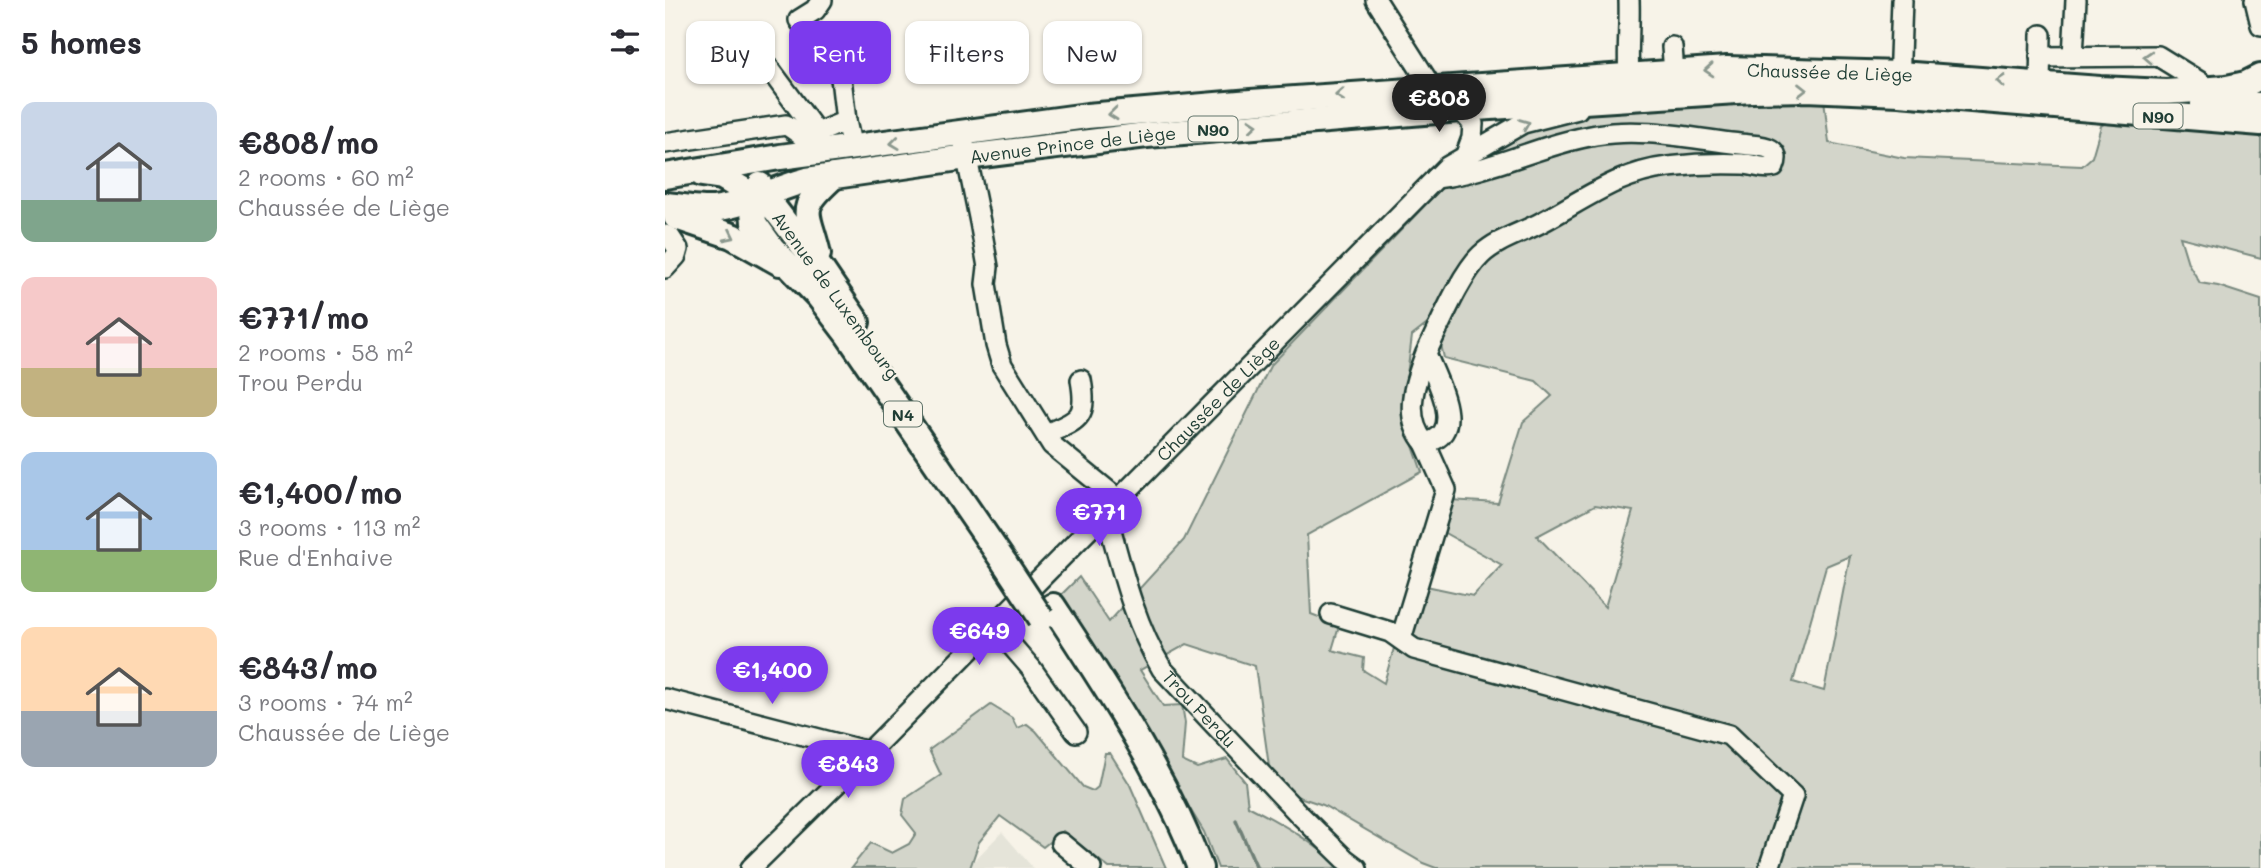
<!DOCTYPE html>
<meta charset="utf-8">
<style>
:root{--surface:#fff;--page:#f2f2f3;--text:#2b2b33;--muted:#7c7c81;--accent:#7c3aed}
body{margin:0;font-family:Mali,sans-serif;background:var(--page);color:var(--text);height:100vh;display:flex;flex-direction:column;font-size:26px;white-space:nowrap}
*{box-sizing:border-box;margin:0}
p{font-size:23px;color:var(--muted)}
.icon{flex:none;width:38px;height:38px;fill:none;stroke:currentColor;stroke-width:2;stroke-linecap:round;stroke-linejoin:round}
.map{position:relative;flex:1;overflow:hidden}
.drawer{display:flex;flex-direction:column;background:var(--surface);width:665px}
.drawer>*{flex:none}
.hud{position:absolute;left:21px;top:21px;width:665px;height:63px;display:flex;gap:14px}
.price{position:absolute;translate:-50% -60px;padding:0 16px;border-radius:24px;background:var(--accent);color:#fff;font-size:23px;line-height:46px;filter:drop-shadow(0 2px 4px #0008)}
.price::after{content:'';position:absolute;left:50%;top:42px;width:21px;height:16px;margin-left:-10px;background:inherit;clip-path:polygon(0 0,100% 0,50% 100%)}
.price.on{background:#222;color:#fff}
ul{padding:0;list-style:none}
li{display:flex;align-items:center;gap:21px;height:175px;padding:0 21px}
li span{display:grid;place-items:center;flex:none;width:196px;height:140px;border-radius:14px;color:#555}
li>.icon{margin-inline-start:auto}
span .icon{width:84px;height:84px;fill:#fffc;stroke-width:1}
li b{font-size:30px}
h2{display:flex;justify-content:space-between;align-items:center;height:84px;padding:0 21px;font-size:30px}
.chip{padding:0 24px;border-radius:14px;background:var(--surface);box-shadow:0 2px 5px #0004;font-size:24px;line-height:63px}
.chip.on{background:var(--accent);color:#fff}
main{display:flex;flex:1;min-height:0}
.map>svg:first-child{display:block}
.built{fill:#e5e4d9}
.green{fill:#d3d5ca;stroke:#79897f;stroke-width:2;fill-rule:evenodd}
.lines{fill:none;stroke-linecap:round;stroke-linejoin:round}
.stream{stroke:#6f8077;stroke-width:3.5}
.minor-casing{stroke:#1f3d34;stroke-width:24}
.major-casing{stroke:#1f3d34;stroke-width:30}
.minor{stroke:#f7f3e8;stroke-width:19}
.major{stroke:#f7f3e8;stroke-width:24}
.major-bridge-casing{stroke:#1f3d34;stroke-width:30;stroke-linecap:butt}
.major-bridge{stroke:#f7f3e8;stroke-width:24}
.oneway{stroke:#8b988e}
.labels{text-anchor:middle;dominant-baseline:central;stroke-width:5;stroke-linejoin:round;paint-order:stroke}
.shield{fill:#f7f3e8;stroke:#60746a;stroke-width:2}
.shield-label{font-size:16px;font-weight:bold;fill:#1f3d34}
.street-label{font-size:18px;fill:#1f3d34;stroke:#f7f3e8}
</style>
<main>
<section class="drawer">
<h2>5 homes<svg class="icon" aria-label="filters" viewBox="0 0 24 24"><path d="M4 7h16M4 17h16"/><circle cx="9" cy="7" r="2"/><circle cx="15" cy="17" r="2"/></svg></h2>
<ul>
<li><span style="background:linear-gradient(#c9d6e8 70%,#7fa58c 0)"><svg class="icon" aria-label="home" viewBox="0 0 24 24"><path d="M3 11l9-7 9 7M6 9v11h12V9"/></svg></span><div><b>€808/mo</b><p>2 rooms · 60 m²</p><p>Chaussée de Liège</p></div></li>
<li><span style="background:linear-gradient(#f6c9c9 65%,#c2b280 0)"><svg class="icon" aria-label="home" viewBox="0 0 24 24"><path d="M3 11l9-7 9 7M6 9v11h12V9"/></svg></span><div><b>€771/mo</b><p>2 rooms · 58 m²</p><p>Trou Perdu</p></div></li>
<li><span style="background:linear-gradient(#a9c7e8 70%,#8fb573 0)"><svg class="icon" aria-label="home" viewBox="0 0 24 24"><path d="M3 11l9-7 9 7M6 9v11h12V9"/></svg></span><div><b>€1,400/mo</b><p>3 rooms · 113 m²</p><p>Rue d'Enhaive</p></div></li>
<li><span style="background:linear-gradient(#ffd9b3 60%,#9aa5b1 0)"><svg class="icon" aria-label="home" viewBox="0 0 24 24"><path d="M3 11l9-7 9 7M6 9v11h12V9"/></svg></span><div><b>€843/mo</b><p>3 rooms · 74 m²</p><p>Chaussée de Liège</p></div></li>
</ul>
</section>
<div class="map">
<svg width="1596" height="868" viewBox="0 0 1596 868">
<rect width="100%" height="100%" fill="#f7f3e8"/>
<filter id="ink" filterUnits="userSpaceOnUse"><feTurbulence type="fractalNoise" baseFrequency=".0143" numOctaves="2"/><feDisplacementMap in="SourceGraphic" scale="14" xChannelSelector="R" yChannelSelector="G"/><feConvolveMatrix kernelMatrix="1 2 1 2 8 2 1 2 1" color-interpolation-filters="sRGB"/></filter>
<g filter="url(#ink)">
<polygon class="built" points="337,832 368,868 302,868"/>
<g class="green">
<path d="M1159 99 1164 143 1239 158 1417 166 1427 157 1436 126 1451 116 1596 128V258L1515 237 1523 263 1535 283 1553 286 1596 300V868H771L758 863 658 805 607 788 590 666 522 644 475 670 498 706 517 705 520 723 517 761 532 768 562 759 580 782 583 806C616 823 649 842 676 868H553L539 832 395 596 414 577 444 622 519 540 605 366 797 167 876 126 952 106ZM770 318 779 358 871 381 887 396 858 422 833 503 785 500 778 532 837 565 808 596 761 586 745 633 747 655 729 648 719 683 698 670 699 658 667 650 673 630 672 624 646 614 642 535 757 472 737 414 747 336ZM930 505 968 511 940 607 872 536ZM1185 556 1159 691 1128 682 1161 566Z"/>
<polygon points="326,705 347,718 352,728 362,724 371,731 418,787 428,791 433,787 440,753 445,753 465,785 501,868 444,868 398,831 378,847 335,816 314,842 305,868 186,868 206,843 227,853 244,844 251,833 237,815 240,799 276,775 264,750"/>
</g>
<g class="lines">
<polyline class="stream" points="571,820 592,868"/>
<g class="minor-casing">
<g id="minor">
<polyline points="157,0 150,10 134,20 176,78 181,121 187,148"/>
<polyline points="711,0 767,88 795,109 808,124 807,138 800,157"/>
<polyline points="1590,0 1596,25"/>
<polyline points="1007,47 1009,73"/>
<polyline points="92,52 152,133 181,121"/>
<polyline points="1408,56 1411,0"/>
<polyline points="1375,57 1493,56 1535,82 1539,90"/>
<path d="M964 76C962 50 965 26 964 0"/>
<polyline points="1375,84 1376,35"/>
<polyline points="1234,85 1237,0"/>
<path d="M0 143 121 125C137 134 146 146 163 151"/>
<polyline points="299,144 315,222 323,267 321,284 331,345 337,365 387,445 453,499"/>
<polyline points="0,235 5,237 13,249 11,256 0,268"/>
<path d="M761 353C750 381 737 417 760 443 804 434 770 379 761 353 774 327 795 275 816 255 833 239 857 233 877 222 920 199 953 173 1003 167 1028 164 1053 163 1078 164 1089 164 1098 170 1109 167 1117 148 1100 146 1085 145 1035 141 981 126 931 135 876 144 826 172 771 178"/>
<path d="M381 434C413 420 423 419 416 380"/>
<path id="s1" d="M441 512C456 566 468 621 497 669L633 813 680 859 692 868"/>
<polyline points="666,614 725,632 749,649 1064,735 1128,796 1104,868"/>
<polyline points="328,624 366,668 411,732"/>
<polyline points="736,639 781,490 760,443"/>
<polyline points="0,699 204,752"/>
<polyline points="396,843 426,868"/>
<path id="s2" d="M86 868 204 752 782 167 858 123 913 109"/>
</g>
</g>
<g class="major-casing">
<g id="major">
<polyline points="1538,104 1596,105"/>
<polyline points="37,174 57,177 109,208 156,269 192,322"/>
<path id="s3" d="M0 176 115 157 422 116 586 102 1062 69 1235 74 1435 89 1501 92 1562 88 1581 84 1595 77"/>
<polyline points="95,185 88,208 89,223 107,248 154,297 183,335 341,565"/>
<path id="s4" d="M0 205C16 206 33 210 49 209 81 205 111 188 142 180L301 157 482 135 795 109 1087 90 1141 89 1234 93 1596 123"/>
<polyline points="11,217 67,236 115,263"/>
<path d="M153 254C143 210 130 211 169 176"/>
<path d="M388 606C443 690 499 774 535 868"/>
</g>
</g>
<use href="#minor" class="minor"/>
<use href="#major" class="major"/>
<g class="major-bridge-casing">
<polyline id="major-bridge" points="341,565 376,618"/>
</g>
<use href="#major-bridge" class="major-bridge"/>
</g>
<defs><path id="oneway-chevron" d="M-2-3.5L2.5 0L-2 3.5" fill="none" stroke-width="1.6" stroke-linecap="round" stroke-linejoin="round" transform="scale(1.75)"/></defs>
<g class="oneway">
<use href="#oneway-chevron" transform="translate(1483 57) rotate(-177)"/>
<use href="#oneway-chevron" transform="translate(1044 70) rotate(176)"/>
<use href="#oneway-chevron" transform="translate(1336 81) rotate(-176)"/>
<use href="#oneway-chevron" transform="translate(1137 90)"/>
<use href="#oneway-chevron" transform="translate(675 95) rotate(176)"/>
<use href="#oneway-chevron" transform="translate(448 114) rotate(174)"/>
<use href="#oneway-chevron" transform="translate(860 124) rotate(-22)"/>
<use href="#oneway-chevron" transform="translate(588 125) rotate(-5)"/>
<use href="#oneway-chevron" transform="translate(230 143) rotate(173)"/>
<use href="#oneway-chevron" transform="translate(65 236) rotate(26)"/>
</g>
</g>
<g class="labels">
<g class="shield">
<rect x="1468.5" y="103.5" width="49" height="25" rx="5"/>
<rect x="523.5" y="116.5" width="49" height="25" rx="5"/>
<rect x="219" y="401.5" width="38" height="25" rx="5"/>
</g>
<g class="shield-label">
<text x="1493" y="116">N90</text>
<text x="548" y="129">N90</text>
<text x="238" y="414">N4</text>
</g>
<g class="street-label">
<text stroke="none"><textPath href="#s3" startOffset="1171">Chaussée de Liège</textPath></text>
<text stroke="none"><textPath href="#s4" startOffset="415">Avenue Prince de Liège</textPath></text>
<text transform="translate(171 295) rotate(54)">Avenue de Luxembourg</text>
<text stroke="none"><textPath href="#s2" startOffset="662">Chaussée de Liège</textPath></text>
<text stroke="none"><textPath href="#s1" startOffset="222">Trou Perdu</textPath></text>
</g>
</g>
</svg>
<b class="price on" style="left:774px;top:134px">€808</b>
<b class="price" style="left:434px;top:548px">€771</b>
<b class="price" style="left:314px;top:667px">€649</b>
<b class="price" style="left:107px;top:706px">€1,400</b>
<b class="price" style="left:183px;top:800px">€843</b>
<div class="hud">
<a class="chip">Buy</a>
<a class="chip on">Rent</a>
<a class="chip">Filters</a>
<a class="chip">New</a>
</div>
</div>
</main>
